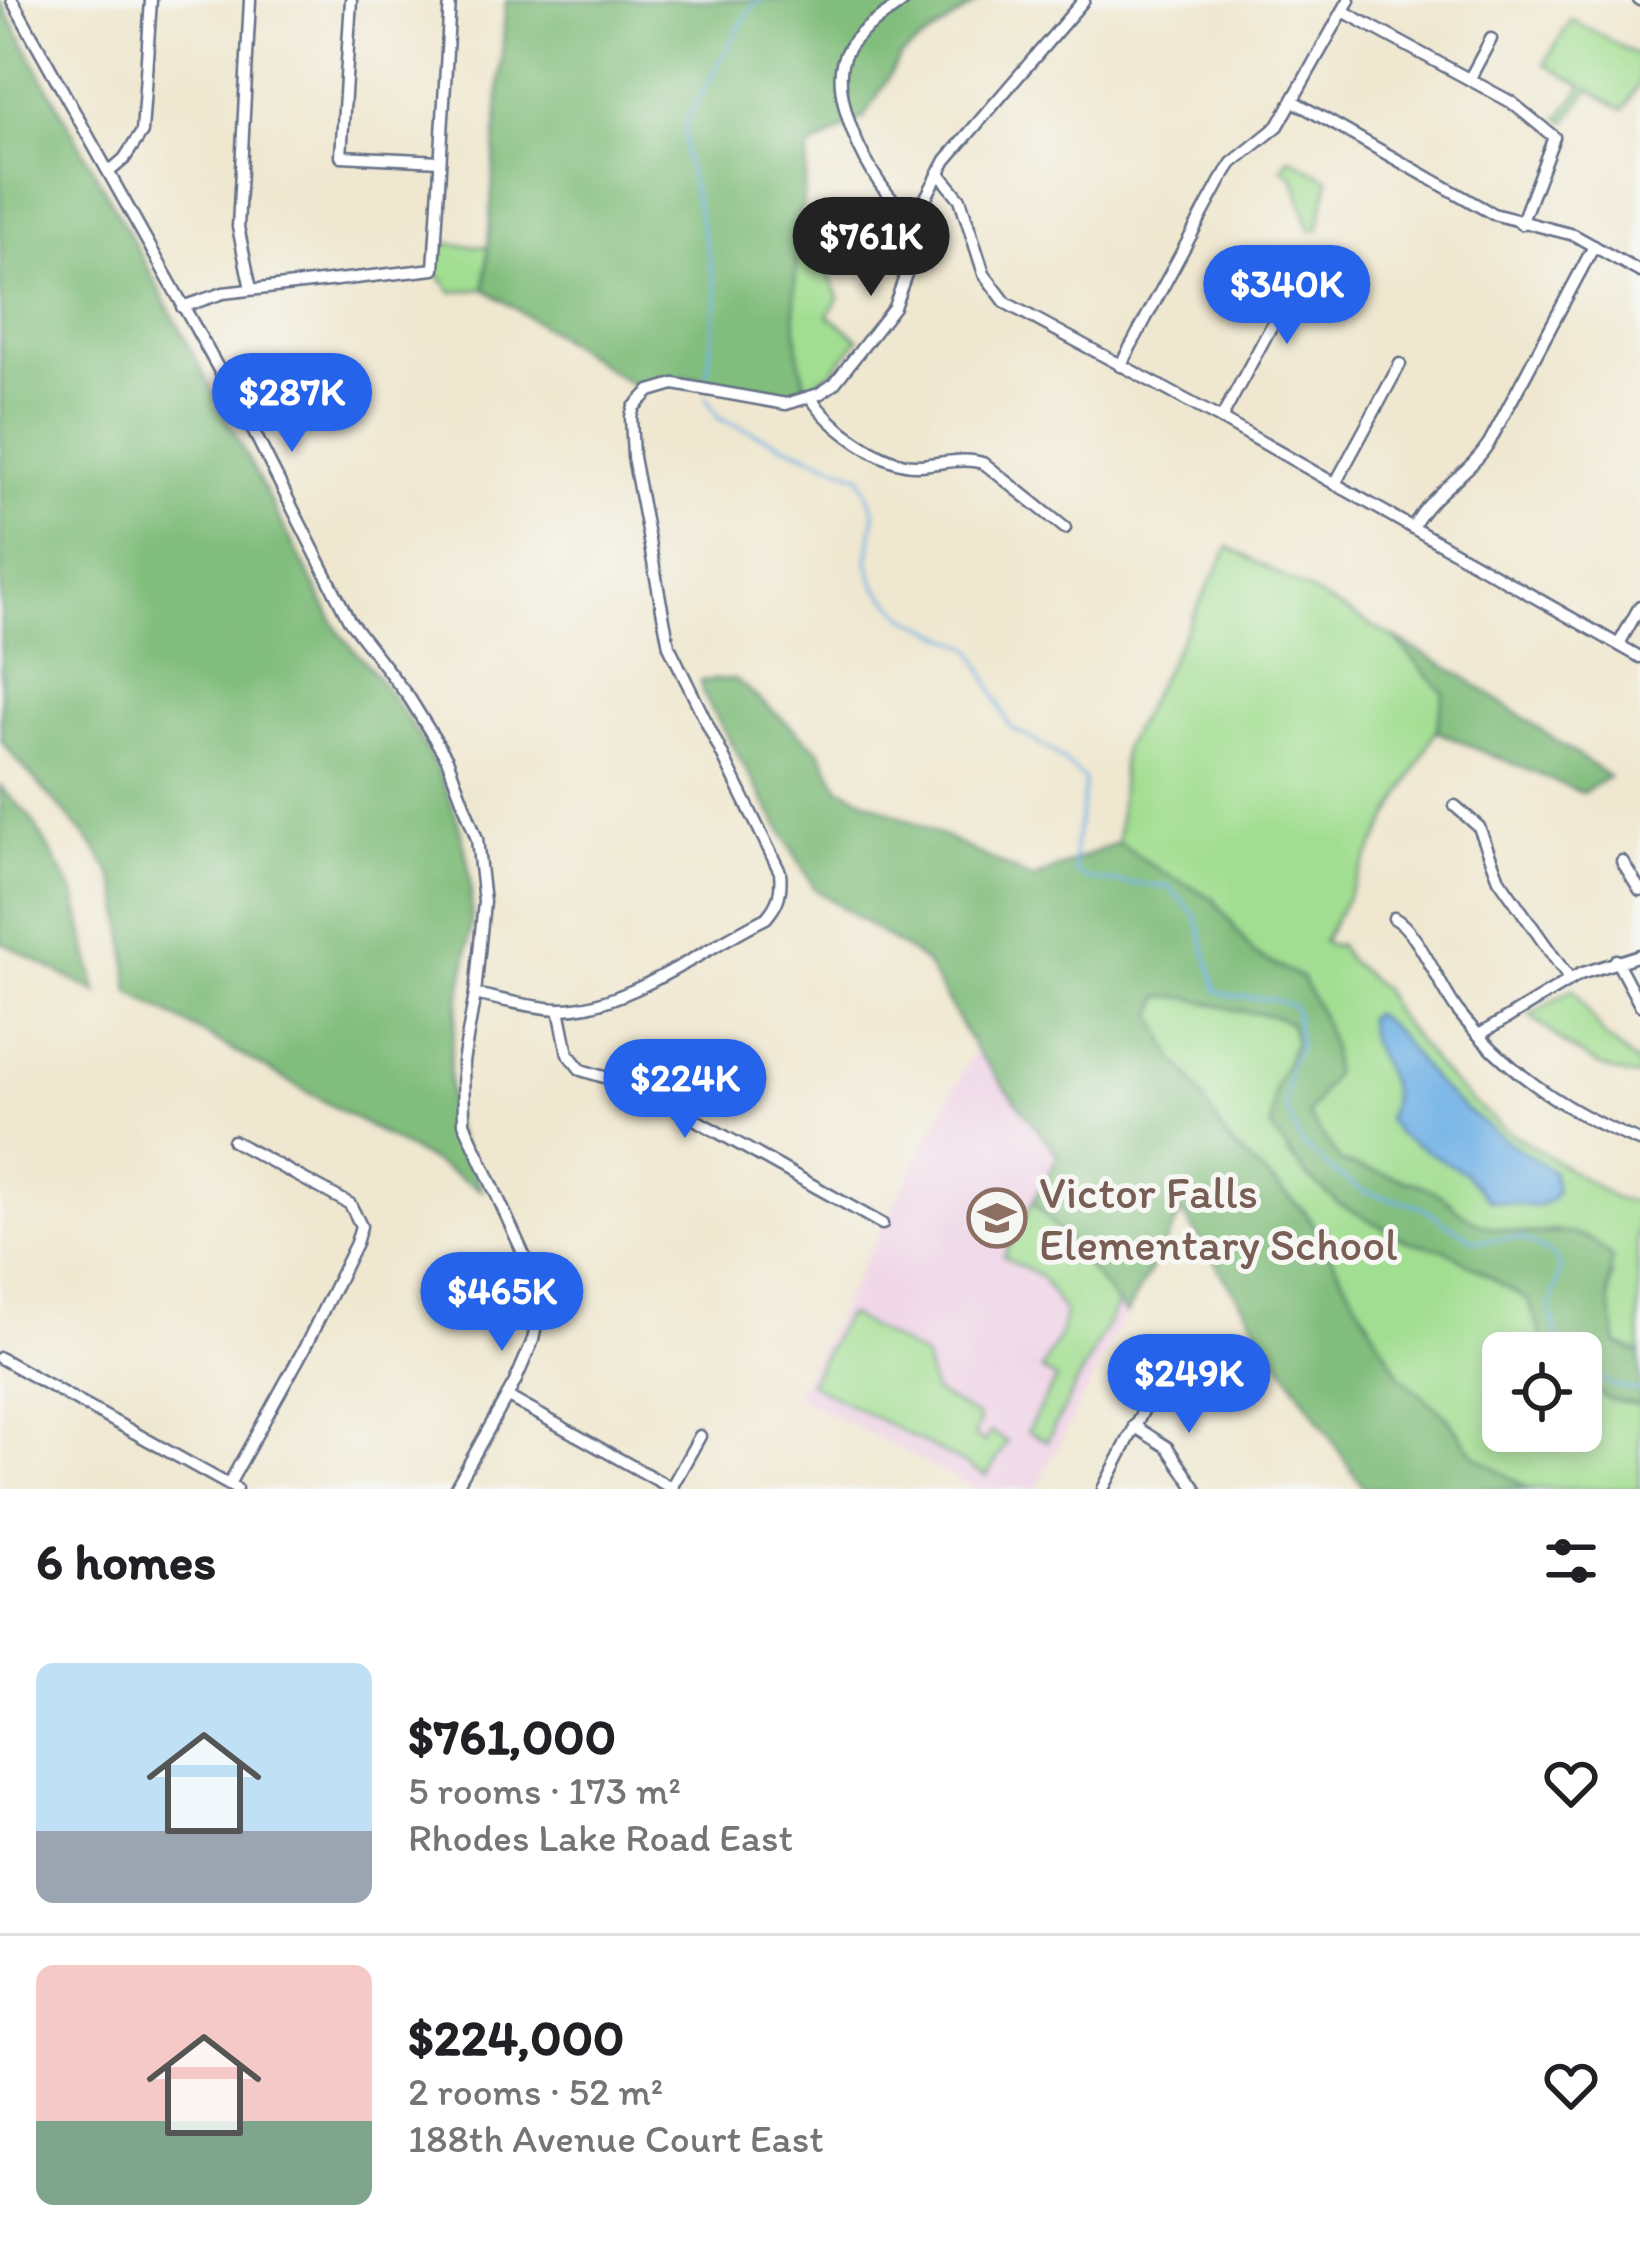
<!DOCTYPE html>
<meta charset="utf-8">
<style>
:root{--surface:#fff;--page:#f2f2f2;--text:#202124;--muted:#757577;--line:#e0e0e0;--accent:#2563eb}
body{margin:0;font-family:Itim,sans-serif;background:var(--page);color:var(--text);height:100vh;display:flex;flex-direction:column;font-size:45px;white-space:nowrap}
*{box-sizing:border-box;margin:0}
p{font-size:39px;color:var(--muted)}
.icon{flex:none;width:66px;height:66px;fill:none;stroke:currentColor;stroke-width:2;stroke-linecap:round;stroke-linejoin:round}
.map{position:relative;height:1489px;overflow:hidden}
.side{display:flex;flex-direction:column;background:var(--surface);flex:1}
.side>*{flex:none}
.buttons{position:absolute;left:1482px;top:1332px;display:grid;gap:24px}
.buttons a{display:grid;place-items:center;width:120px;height:120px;border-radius:18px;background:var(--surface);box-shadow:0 6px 18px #0003;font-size:60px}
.price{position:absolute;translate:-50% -102px;padding:0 27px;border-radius:42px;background:var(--accent);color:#fff;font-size:39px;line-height:78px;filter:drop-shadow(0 3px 6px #0008)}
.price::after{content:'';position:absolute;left:50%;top:72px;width:36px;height:27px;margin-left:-18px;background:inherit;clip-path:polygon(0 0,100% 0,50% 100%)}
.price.active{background:#222;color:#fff}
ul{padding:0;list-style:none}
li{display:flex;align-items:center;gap:36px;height:300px;padding:0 36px}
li+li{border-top:3px solid var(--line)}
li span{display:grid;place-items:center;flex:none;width:336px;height:240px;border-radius:18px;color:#555}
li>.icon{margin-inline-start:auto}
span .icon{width:144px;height:144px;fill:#fffc;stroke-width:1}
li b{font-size:51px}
h2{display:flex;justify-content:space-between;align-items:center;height:144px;padding:0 36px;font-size:51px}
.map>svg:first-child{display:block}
.built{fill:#efd0e6}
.green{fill:#a2de91;stroke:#5e8678;stroke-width:3}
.forest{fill:#81bd7b;stroke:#4e766c;stroke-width:3}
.water{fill:#72b2e6;stroke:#4670a2;stroke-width:3}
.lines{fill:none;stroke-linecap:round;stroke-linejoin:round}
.stream{stroke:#72b2e6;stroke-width:3}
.minor-casing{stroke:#656f86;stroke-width:15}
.minor{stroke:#fff;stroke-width:10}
.labels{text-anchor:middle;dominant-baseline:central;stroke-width:10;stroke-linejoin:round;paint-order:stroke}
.education-label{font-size:45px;fill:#785e54;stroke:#f6f6f2;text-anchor:start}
</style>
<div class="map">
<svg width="1640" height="1489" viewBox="0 0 1640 1489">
<rect width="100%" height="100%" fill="#f6f6f2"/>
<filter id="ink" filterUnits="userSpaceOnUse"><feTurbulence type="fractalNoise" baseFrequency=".00833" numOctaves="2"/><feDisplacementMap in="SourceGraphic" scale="24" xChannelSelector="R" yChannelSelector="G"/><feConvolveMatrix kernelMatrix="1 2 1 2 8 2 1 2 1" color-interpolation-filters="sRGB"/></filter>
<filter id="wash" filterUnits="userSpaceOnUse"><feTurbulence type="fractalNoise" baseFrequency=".004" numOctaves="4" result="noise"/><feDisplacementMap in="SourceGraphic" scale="48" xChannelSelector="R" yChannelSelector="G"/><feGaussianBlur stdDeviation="2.7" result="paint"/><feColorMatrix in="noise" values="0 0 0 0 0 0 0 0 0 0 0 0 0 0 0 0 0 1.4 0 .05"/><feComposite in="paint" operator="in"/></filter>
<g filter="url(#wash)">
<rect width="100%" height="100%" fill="#efe7cf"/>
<polygon class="built" points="975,1049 1148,1270 1036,1489 976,1489 795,1395"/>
<g class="green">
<polygon points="1571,19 1640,57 1640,82 1624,110 1589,89 1567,122 1560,118 1583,86 1545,64"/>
<polygon points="1289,157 1329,179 1318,230 1310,231 1293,175 1282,169"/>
<polygon points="788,229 816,236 832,253 829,274 839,297 828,315 859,339 832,372 810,384 787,376"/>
<polygon points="436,243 488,247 485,289 452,292 434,269"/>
<path d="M1229 547 1393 637 1444 693 1436 731 1323 942 1333 947 1338 944 1348 960 1382 989 1394 1012 1438 1068 1470 1100 1502 1127 1616 1199 1640 1203 1637 1233 1640 1354 1617 1344C1610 1320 1606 1299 1612 1274L1558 1230C1524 1237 1470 1232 1450 1201L1341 1162 1334 1155 1308 1115 1302 978 1254 954 1213 898 1160 871 1118 842 1123 749Z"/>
<path d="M1573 989 1606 1038 1640 1066V1077C1596 1073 1563 1043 1530 1015Z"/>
<path d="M1162 996C1194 997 1202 1002 1231 1009 1253 1015 1269 1011 1290 1022L1295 1043 1289 1053 1287 1154 1339 1203 1408 1241 1446 1250 1529 1301 1547 1353H1503V1431H1581V1380L1607 1399 1640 1405V1489H1528L1476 1456 1447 1417 1401 1377 1306 1213 1228 1141 1188 1074 1175 1061 1154 1015Z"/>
<polygon points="1033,1201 1118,1304 1047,1441 1027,1431 1056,1379 1041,1370 1060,1335 1065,1314 1042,1278 1003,1256"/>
<polygon points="849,1315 924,1357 934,1392 977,1416 980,1421 974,1436 984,1442 991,1432 1007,1442 987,1476 809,1383 844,1317"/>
</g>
<g class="forest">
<path d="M0 0 145 263 340 634C412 712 477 811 471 920 468 987 439 1054 453 1122 458 1144 473 1168 482 1190L130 992C126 963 125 903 114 879 95 837 31 781 1 740Z"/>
<path d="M506 0H981L901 56 865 117 809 149C801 224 784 308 805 383L792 394 690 377 663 378 637 388 485 289Z"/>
<polygon points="1393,637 1463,676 1609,777 1582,793 1436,731 1444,693"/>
<path d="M735 679 820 751 839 787 1033 879 1118 842 1160 871 1213 898 1254 954 1302 978 1323 1019 1332 1049 1333 1074 1308 1115 1341 1162C1370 1172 1402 1177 1430 1189 1453 1200 1464 1222 1491 1227 1506 1230 1523 1235 1537 1234 1573 1232 1584 1229 1612 1258L1608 1292 1617 1344 1640 1354V1405L1607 1399 1581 1380V1353H1547L1529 1301 1446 1250 1408 1241 1338 1203 1305 1174 1271 1129 1275 1087 1295 1043 1290 1023C1269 1011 1253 1015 1231 1009 1204 1002 1190 996 1161 996L1154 1015 1175 1061 1188 1074 1228 1141 1306 1213 1401 1377 1447 1417 1476 1456 1528 1489H1364L1182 1212 1126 1314 1033 1201 1058 1155 975 1049 925 962 815 889 703 694 700 681Z"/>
<polygon points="0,786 31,818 75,895 97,993 0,941"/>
</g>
<path class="water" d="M1373 1014C1399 1028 1416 1062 1437 1084 1471 1118 1512 1144 1552 1171L1557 1190 1551 1200 1536 1207 1489 1200 1463 1172 1397 1134 1387 1119C1404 1074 1366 1058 1367 1017Z"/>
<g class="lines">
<g class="stream">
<polyline points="707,376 718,295 685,156 685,123 751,7 761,0"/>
<path d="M706 397 718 418 861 476 875 513 868 562 876 587 906 617 973 649 1010 727 1052 751 1084 779C1086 812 1070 838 1075 872L1090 880 1169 887 1197 917 1217 991C1242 1002 1275 993 1295 1009L1299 1045 1289 1070 1285 1106 1302 1144 1331 1170 1363 1191 1419 1206 1476 1241 1522 1238 1556 1258 1560 1270 1550 1311 1562 1353"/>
<polyline points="1581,1368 1616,1387 1640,1391"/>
</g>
</g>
</g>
<g filter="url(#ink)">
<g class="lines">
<g class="minor-casing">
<g id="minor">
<polyline points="12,0 256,436 349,620 410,699 447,759 477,839 484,902 475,994 463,1062 464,1123 529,1266 539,1302 538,1316 533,1340 515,1382 455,1489"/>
<polyline points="250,0 238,227 251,289"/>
<polyline points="351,0 341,156 440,161"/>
<path d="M905 0C885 17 854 31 844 57 827 100 878 202 918 221"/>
<polyline points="1639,0 1640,0"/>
<polyline points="1343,11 1511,102 1554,137 1521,224"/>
<polyline points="1470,78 1491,39"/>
<polyline points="1293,101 1493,214 1574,235 1640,272"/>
<polyline points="110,171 124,159 142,132 151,0"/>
<polyline points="938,172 960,199 984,274 1006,303 1221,419 1640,657"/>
<polyline points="182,307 223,293 434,269 450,0"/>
<polyline points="1120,366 1221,180 1232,163 1278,126 1349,0"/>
<path d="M811 397C827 426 884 467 919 465 941 464 965 456 985 464L1065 528"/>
<polyline points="1221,419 1311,253"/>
<polyline points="1335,484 1400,364"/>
<path d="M1413 527C1435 488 1467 477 1489 443L1594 246"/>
<polyline points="1619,644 1640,606"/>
<polyline points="1455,806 1479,827 1499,879 1570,980"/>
<polyline points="1622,861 1640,890"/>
<path d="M1394 918C1418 931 1438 984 1457 1010 1505 1071 1567 1113 1639 1141"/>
<polyline points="1616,960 1640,1005"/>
<path d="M475 994C503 1000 532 1008 559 1009 625 1010 706 947 766 918 779 903 782 892 780 872L669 646 633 457 631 417 634 407 650 391 674 384 786 404 819 394 834 384 894 307 906 274 924 201 946 160 1084 0"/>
<polyline points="559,1009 568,1054 581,1070 637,1087 882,1224"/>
<polyline points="1479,1035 1580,974 1640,955"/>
<polyline points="0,1358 236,1489"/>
<polyline points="508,1397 673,1489"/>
<polyline points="1134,1426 1167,1447 1196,1489"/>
<polyline points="229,1484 305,1347 356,1243 361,1226 350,1204 233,1141"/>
<polyline points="671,1488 700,1436"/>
<polyline points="1103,1489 1163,1372"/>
</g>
</g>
<use href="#minor" class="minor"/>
</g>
</g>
<defs>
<g id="school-ring" transform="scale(3)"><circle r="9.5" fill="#f6f6f2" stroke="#8d6e63" stroke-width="1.5"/><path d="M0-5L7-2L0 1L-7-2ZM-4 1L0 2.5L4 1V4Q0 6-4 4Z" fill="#8d6e63"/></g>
</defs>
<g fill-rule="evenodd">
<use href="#school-ring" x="997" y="1218"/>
</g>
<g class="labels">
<g class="education-label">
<text x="1039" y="1192">Victor Falls<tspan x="1039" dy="52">Elementary School</tspan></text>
</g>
</g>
</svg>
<div class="buttons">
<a><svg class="icon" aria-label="locate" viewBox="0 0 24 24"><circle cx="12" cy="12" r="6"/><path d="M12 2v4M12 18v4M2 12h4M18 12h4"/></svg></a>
</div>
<b class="price active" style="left:871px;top:299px">$761K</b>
<b class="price" style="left:1287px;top:347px">$340K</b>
<b class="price" style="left:292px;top:455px">$287K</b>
<b class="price" style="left:685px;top:1141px">$224K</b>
<b class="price" style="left:502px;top:1354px">$465K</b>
<b class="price" style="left:1189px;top:1436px">$249K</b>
</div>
<section class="side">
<h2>6 homes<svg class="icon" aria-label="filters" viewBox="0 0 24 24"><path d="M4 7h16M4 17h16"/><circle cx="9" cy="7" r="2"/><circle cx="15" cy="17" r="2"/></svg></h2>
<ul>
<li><span style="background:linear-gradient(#bfe0f5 70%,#9aa5b1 0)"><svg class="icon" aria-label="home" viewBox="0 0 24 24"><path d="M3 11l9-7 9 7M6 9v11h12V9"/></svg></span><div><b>$761,000</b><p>5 rooms · 173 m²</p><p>Rhodes Lake Road East</p></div><svg class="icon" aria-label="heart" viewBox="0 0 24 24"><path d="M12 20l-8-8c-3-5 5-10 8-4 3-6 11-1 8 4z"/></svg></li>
<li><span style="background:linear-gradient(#f6c9c9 65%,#7fa58c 0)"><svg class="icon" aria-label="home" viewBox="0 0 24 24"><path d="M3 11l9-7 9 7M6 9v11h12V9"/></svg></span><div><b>$224,000</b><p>2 rooms · 52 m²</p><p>188th Avenue Court East</p></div><svg class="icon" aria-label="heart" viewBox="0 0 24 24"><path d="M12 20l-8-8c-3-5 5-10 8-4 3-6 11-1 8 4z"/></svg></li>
</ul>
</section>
